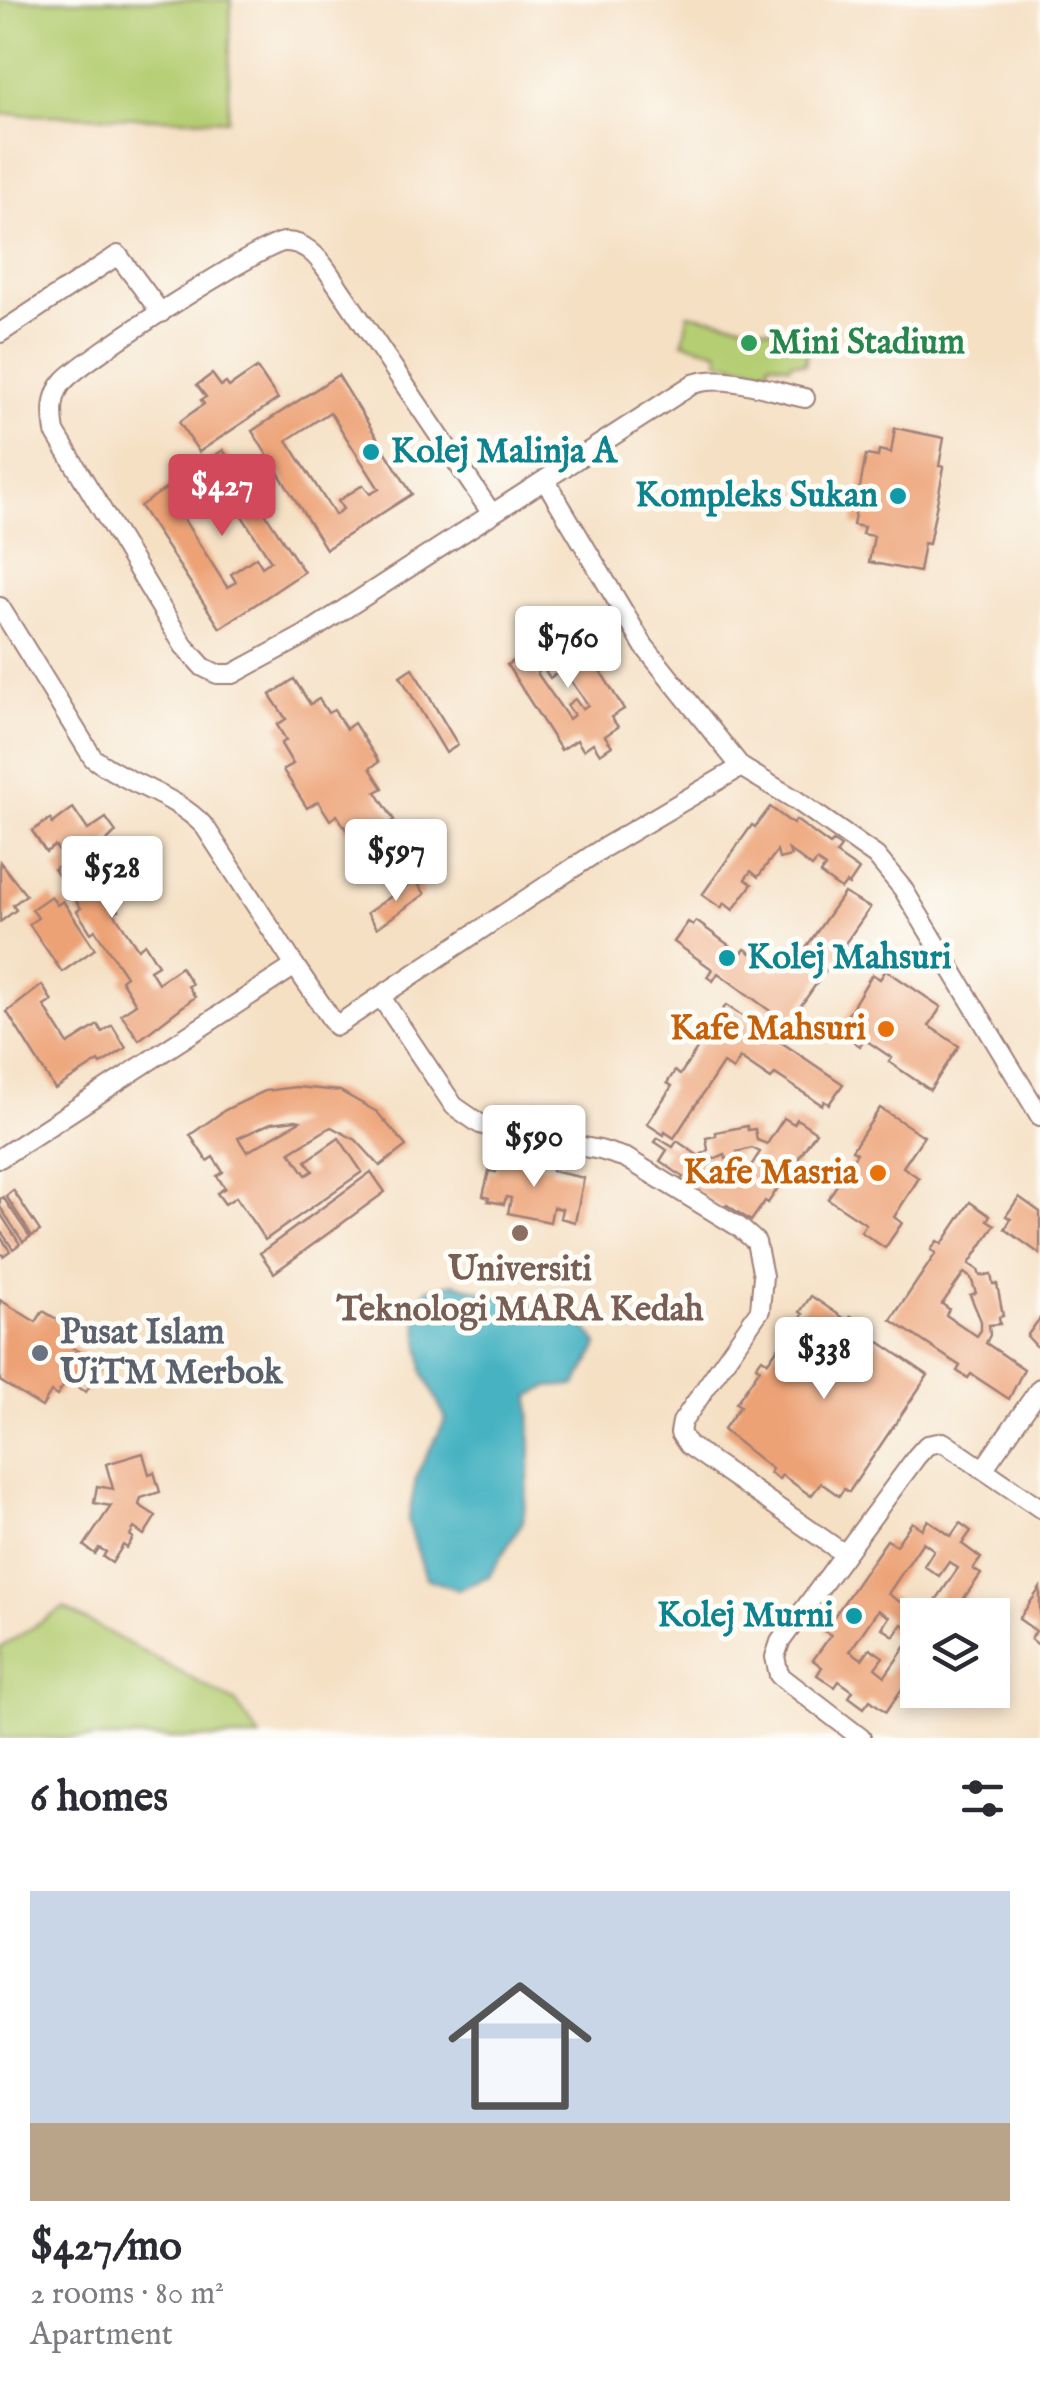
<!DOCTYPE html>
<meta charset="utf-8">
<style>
:root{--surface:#fff;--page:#f7f7f7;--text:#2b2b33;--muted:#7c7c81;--accent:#d1495b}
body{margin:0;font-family:"IM FELL English",serif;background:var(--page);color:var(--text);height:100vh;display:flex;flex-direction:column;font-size:38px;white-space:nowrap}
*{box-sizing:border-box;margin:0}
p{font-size:32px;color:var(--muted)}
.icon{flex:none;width:55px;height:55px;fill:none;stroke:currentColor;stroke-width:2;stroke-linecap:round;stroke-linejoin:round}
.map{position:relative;height:1738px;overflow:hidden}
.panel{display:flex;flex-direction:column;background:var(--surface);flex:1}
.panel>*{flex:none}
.fabs{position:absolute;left:900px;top:1598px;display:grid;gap:20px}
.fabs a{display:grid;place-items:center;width:110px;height:110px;border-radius:0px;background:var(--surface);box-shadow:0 5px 15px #0003;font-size:50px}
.price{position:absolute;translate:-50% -85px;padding:0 22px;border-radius:10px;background:#fff;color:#222;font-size:32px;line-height:65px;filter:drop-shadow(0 2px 5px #0008)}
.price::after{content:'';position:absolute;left:50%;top:60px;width:30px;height:22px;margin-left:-15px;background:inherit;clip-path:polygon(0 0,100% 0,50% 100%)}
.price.on{background:var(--accent);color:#fff}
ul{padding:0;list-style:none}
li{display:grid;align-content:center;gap:20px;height:530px;padding:0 30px}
li span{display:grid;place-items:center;height:310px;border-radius:0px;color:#555}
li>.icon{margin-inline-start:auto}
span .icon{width:180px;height:180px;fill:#fffc;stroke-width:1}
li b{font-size:42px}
h2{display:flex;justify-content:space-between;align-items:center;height:120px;padding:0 30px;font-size:42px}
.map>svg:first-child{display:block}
.green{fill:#b5ce73;stroke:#80764f;stroke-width:2.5}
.water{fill:#46b3c2;stroke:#486976;stroke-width:2.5}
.building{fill:#eda276;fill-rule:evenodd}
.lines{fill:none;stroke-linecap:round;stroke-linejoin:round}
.minor-casing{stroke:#a08078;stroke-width:22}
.minor{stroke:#fff;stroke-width:18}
.leisure-dot{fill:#2e9e5b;stroke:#fdfcf7;stroke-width:4}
.culture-dot{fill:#0f9aa8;stroke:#fdfcf7;stroke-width:4}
.food-dot{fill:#e8710a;stroke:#fdfcf7;stroke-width:4}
.education-dot{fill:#8d6e63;stroke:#fdfcf7;stroke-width:4}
.worship-dot{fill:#6b7280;stroke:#fdfcf7;stroke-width:4}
.labels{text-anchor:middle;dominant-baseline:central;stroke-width:10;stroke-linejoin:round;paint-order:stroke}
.leisure-label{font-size:35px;font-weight:bold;fill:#27864d;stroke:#fdfcf7;text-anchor:start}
.culture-label{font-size:35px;font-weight:bold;fill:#0d838f;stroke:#fdfcf7;text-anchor:start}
.food-label{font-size:35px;font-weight:bold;fill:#c56008;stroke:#fdfcf7;text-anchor:end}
.education-label{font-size:35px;font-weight:bold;fill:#785e54;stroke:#fdfcf7}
.worship-label{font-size:35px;font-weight:bold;fill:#5b616d;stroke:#fdfcf7;text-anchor:start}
</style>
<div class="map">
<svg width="1040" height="1738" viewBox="0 0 1040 1738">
<rect width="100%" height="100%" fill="#fdfcf7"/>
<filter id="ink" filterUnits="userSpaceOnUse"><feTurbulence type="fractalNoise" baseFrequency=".01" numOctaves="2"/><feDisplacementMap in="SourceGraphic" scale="20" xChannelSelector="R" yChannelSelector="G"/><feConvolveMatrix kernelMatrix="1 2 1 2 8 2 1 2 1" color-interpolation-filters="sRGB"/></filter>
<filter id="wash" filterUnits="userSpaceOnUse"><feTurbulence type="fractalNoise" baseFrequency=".0048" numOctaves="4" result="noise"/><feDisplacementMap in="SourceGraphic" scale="40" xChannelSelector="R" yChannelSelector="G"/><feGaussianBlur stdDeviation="2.25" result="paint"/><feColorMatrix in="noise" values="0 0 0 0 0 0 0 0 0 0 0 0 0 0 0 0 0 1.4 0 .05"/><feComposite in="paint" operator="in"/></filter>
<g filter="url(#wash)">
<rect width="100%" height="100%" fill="#f5e0c4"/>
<g class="green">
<polygon points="0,0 231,0 228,120 0,114"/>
<polygon points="688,314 810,336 805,364 791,362 790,366 770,362 768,370 718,361 719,352 683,342"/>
<polygon points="64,1608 236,1703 261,1738 0,1738 0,1648"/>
</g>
<polygon class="water" points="454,1283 582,1322 598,1345 576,1385 548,1387 530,1396 531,1454 523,1521 489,1576 458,1590 426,1578 408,1521 417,1474 446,1419 423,1372 416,1310 427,1289"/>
<g id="blocks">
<g class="building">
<polygon points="257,368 278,399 199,452 179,422 204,404 201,400 206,397 197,385 212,374 221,386 226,383 229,387"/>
<path d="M338 375 412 494 326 549 252 431ZM330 412 379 489 370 494 363 485 338 501 343 509 335 515 287 440Z"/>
<polygon points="895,428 944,438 939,466 944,467 929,544 924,543 919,572 869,562 874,536 862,534 864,527 853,525 866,455 878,457 879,450 891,453"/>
<path d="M223 450 304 572 220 628 140 506ZM222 485 271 561 262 567 256 557 231 574 236 582 227 587 179 512Z"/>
<path d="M571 624 624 709 611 717 618 727 605 736 612 746 600 754 593 743 583 750 577 740 561 750 507 665ZM556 659 588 705 582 709 575 699 567 705 574 715 569 719 537 673 543 668 550 678 557 673 551 663Z"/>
<polygon points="412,668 458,745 446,753 400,676"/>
<polygon points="294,679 310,704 319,699 328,713 334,710 346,729 354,723 379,762 370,768 383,788 376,792 394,820 356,845 337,815 330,820 318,801 307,808 283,770 293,764 281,744 286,740 277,725 286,719 270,695"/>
<polygon points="770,807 793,824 796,820 830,845 833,842 841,847 836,854 859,870 849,885 846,883 841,889 820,874 825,867 817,861 812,867 789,850 791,856 779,859 777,851 758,877 751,871 745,879 752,884 733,910 724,903 721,908 702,895 752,825 755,827"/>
<polygon points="73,808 88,830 106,818 116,832 100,848 112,865 91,880 108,905 113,902 119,910 114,913 138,949 145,944 158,965 150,970 158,983 181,967 192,984 188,986 195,997 139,1040 121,1014 136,1004 121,980 126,976 95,930 91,933 77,911 81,908 54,869 66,861 55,846 46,852 32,831 50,819 52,824"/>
<polygon points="0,862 26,895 13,905 16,910 0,922"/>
<polygon points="415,880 425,894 377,928 367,913"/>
<polygon points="844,893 870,908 844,945 849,948 841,959 836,956 788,1024 718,973 713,981 707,977 712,969 674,942 688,922 693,925 696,921 741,954 745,949 776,970 784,959 793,966"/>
<polygon points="51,896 57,905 63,901 95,949 62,972 29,924 38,918 32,909"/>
<polygon points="886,970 941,1007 929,1026 959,1046 930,1090 889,1062 892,1058 864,1039 860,1046 838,1031 872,974 880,979"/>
<polygon points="42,985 52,1001 44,1006 68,1044 98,1025 102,1032 112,1025 126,1048 101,1064 99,1061 55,1089 7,1012"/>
<polygon points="726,1005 843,1084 829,1104 824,1101 822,1105 775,1074 771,1079 740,1058 733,1070 723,1063 674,1138 665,1132 664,1135 647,1124 672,1086 667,1083 675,1071 680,1075"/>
<path d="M296 1087 340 1091 377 1112 406 1146 380 1166 356 1140 331 1127 290 1152 306 1175 313 1171 306 1161 339 1138 362 1172 265 1240 236 1197 225 1204 217 1193 225 1188 217 1176 223 1172 213 1157 207 1161 190 1135 225 1110 265 1091ZM296 1120 300 1121 247 1152 238 1138 271 1123Z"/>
<polygon points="880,1108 924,1136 903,1167 919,1178 894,1217 902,1223 885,1248 861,1232 866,1224 828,1199 857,1153 852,1150"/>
<path d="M784 1118 794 1124 797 1119 816 1132 796 1162 799 1165 793 1174 789 1171 768 1203 765 1201 751 1221 727 1205 724 1209 689 1185 687 1188 679 1183 683 1177 660 1161 667 1150 655 1142 658 1138 673 1147 677 1141 699 1156 708 1150 706 1138 716 1136V1132L747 1126 748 1130 755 1129 757 1140 767 1144ZM752 1148 760 1152 743 1178 740 1170 728 1173 730 1179 707 1162 725 1154 726 1159 738 1156 737 1152Z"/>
<polygon points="499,1158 553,1166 552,1171 584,1178 575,1222 560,1218 562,1209 553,1207 550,1222 508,1213 511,1198 506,1197 504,1204 488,1201 489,1198 483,1196 489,1171 496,1172"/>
<polygon points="371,1172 385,1192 274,1273 260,1253"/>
<polygon points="13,1190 40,1231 32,1236 6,1196"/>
<polygon points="3,1197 30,1237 23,1242 0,1207 0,1199"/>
<polygon points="1019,1197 1040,1212 1040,1254 1005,1229 1011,1219 1006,1216"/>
<path d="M970 1202 990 1216 987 1220 995 1225 969 1264 978 1270 980 1276 991 1274 993 1284H997L1003 1316 999 1317 1000 1324 989 1325 990 1335 986 1343 1024 1369 1009 1399 971 1374 968 1378 957 1371 960 1366 891 1320 936 1253 931 1250 937 1241 942 1244ZM964 1273 971 1278 976 1293 970 1295 981 1321V1330L977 1336 946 1315 949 1309 942 1304Z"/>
<polygon points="0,1213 20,1244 13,1249 0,1230"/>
<polygon points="0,1236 10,1251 3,1256 0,1252"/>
<polygon points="811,1296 848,1321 851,1316 863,1324 860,1329 928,1375 849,1492 844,1489 839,1496 821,1483 811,1496 782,1475 779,1479 770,1473 772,1469 723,1430 740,1406 736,1403 760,1369 756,1366 762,1358 768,1362 784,1339 794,1346 801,1336 794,1331 803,1314 800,1312"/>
<polygon points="0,1300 36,1322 43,1311 68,1326 60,1340 102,1366 86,1392 67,1380 57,1396 51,1392 42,1407 0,1381"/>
<polygon points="1040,1318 1040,1350 1027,1336"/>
<polygon points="143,1453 149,1474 154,1472 160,1492 141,1498 139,1505 156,1516 144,1535 134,1528 130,1535 133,1538 127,1548 123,1545 112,1563 103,1557 106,1552 99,1548 95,1554 84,1546 111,1506 94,1503 97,1486 113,1489 106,1464"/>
<path d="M928 1520 951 1536 960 1523 971 1531 962 1544 981 1558 973 1569 981 1574 964 1598 972 1604 965 1615H926L958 1568 949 1562 939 1576 924 1566 934 1550 923 1542 888 1594 918 1614V1683L912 1691 904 1686 886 1712 870 1700 864 1708 849 1697 853 1691 839 1681 835 1687 817 1675 822 1667 813 1660 831 1635 824 1631 887 1540 896 1545 912 1522 922 1529ZM878 1610 889 1617 882 1628 894 1636 902 1624 915 1633 885 1676 875 1668 883 1657 870 1648 862 1659 850 1651Z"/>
<polygon points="1040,1588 1040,1646 1031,1639 1036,1631 1019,1619"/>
</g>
</g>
</g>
<g filter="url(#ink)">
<use href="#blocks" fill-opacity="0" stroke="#a08078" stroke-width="2.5"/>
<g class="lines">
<g class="minor-casing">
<g id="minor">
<polyline points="0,333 118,255 161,313"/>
<polyline points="545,480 644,646 741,767 796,800 876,856 903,889 1040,1116"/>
<path d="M492 514 327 270C317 256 304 241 284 242 262 244 82 360 64 381 51 395 52 414 55 432L184 646 203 667 217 674H233L303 636 693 384C727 373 771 391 805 398"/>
<path d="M0 607 93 758C128 785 175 794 205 827L295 966 0 1158"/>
<polyline points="295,966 336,1026 600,850 741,767"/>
<polyline points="381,997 454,1106 480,1124 508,1133 600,1150 626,1158 739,1227 756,1242 763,1276 760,1310 682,1422 680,1433 688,1445 843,1553"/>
<polyline points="984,1468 1040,1388"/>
<polyline points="861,1738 779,1675 775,1657 780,1642 917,1456 927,1445 943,1442 1040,1508"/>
</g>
</g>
<use href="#minor" class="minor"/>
</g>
</g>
<circle class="leisure-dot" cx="749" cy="343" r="10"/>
<g class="culture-dot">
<circle cx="371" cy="452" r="10"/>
<circle cx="898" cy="496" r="10"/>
<circle cx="727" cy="958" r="10"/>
<circle cx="854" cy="1616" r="10"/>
</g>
<g class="food-dot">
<circle cx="886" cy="1029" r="10"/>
<circle cx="878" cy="1173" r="10"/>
</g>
<circle class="education-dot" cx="520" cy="1233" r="10"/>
<circle class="worship-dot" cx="40" cy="1353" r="10"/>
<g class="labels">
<g class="leisure-label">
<text x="769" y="343">Mini Stadium</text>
</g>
<g class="culture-label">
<text x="391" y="452">Kolej Malinja A</text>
<text x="878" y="496" text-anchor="end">Kompleks Sukan</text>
<text x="747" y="958">Kolej Mahsuri</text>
<text x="834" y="1616" text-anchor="end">Kolej Murni</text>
</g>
<g class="food-label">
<text x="866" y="1029">Kafe Mahsuri</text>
<text x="858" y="1173">Kafe Masria</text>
</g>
<g class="education-label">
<text x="520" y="1270">Universiti<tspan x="520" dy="40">Teknologi MARA Kedah</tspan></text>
</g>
<g class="worship-label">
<text x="60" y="1333">Pusat Islam<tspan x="60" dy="40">UiTM Merbok</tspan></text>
</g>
</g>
</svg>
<div class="fabs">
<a><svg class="icon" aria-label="layers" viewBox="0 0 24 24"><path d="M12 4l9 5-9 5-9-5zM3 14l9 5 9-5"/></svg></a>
</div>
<b class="price on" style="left:222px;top:539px">$427</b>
<b class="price" style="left:568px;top:691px">$760</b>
<b class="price" style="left:396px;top:904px">$597</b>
<b class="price" style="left:112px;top:921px">$528</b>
<b class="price" style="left:534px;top:1190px">$590</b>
<b class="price" style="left:824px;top:1402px">$338</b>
</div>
<section class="panel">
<h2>6 homes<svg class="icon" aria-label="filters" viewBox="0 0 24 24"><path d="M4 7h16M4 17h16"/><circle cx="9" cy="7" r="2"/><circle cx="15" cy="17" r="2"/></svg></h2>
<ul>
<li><span style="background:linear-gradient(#c9d6e8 75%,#b9a48a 0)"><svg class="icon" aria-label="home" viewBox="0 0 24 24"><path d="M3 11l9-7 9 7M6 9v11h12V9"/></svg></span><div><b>$427/mo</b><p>2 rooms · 80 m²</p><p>Apartment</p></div></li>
</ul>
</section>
